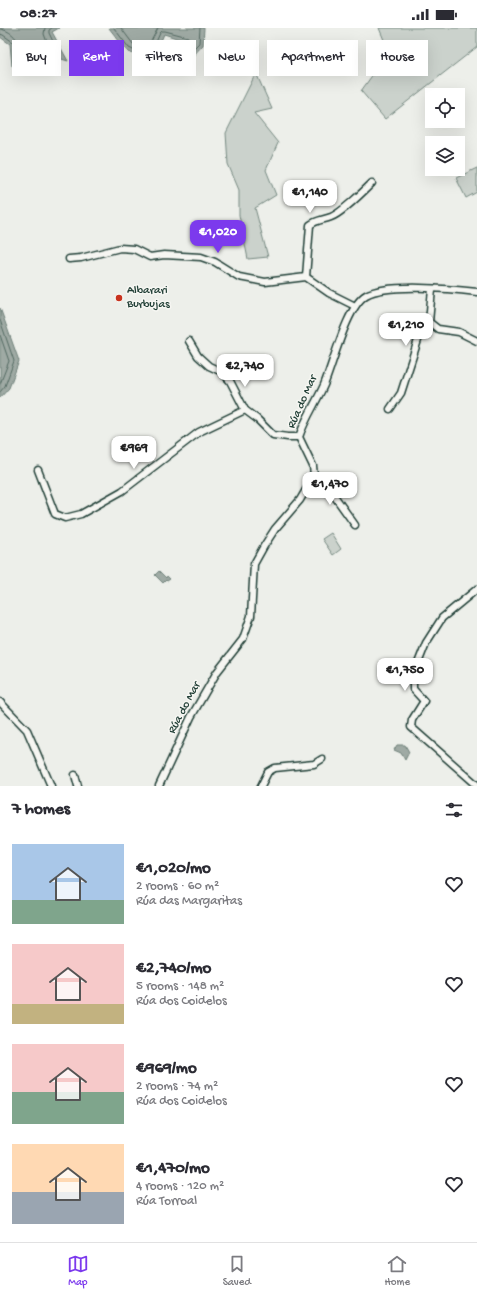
<!DOCTYPE html>
<meta charset="utf-8">
<style>
:root{--surface:#fff;--page:#f2f2f3;--text:#2b2b33;--muted:#7c7c81;--line:#e1e1e2;--accent:#7c3aed}
body{margin:0;font-family:"Gochi Hand",sans-serif;background:var(--page);color:var(--text);height:100vh;display:flex;flex-direction:column;font-size:15px;white-space:nowrap}
*{box-sizing:border-box;margin:0}
p{font-size:13px;color:var(--muted)}
.icon{flex:none;width:22px;height:22px;fill:none;stroke:currentColor;stroke-width:2;stroke-linecap:round;stroke-linejoin:round}
.map{position:relative;height:758px;overflow:hidden}
.sheet{display:flex;flex-direction:column;background:var(--surface);flex:1}
.sheet>*{flex:none}
.top-card{position:absolute;left:12px;top:12px;width:453px;height:36px;display:flex;gap:8px}
.controls{position:absolute;left:425px;top:60px;display:grid;gap:8px}
.controls a{display:grid;place-items:center;width:40px;height:40px;border-radius:0px;background:var(--surface);box-shadow:0 4px 16px #0002;font-size:20px}
.price{position:absolute;translate:-50% -34px;padding:0 9px;border-radius:8px;background:#fff;color:#222;font-size:13px;line-height:26px;filter:drop-shadow(0 1px 2px #0008)}
.price::after{content:'';position:absolute;left:50%;top:24px;width:12px;height:9px;margin-left:-6px;background:inherit;clip-path:polygon(0 0,100% 0,50% 100%)}
.price.on{background:var(--accent);color:#fff}
ul{padding:0;list-style:none}
li{display:flex;align-items:center;gap:12px;height:100px;padding:0 12px}
li span{display:grid;place-items:center;flex:none;width:112px;height:80px;border-radius:0px;color:#555}
li>.icon{margin-inline-start:auto}
span .icon{width:48px;height:48px;fill:#fffc;stroke-width:1}
li b{font-size:17px}
h2{display:flex;justify-content:space-between;align-items:center;height:48px;padding:0 12px;font-size:17px}
.chip{padding:0 14px;border-radius:0px;background:var(--surface);box-shadow:0 4px 16px #0002;font-size:14px;line-height:36px}
.chip.on{background:var(--accent);color:#fff}
.status{display:flex;justify-content:space-between;align-items:center;height:28px;padding:0 20px;background:var(--surface);direction:ltr}
.status svg{height:11px;fill:currentColor}
.tabs{display:flex;justify-content:space-around;align-items:center;height:56px;border-top:1px solid var(--line);background:var(--surface);font-size:11px;color:var(--muted)}
.tabs a{display:grid;justify-items:center;gap:2px}
.tabs .on{color:var(--accent)}
.map>svg:first-child{display:block}
.green{fill:#cbd2cc;stroke:#758880}
.water{fill:#9faaa4;stroke:#6c7e77}
.lines{fill:none;stroke-linecap:round;stroke-linejoin:round}
.shore{stroke:#526961;stroke-width:1}
.street-casing{stroke:#1f3d34;stroke-width:9}
.street{stroke:#f6f6f2;stroke-width:6}
.poi-dot{fill:#c8321e;stroke:#f6f6f2;stroke-width:1.5}
.labels{text-anchor:middle;dominant-baseline:central;stroke-width:3;stroke-linejoin:round;paint-order:stroke}
.poi-label{font-size:12px;fill:#1f3d34;stroke:#f6f6f2;text-anchor:start}
.street-label{font-size:12px;fill:#1f3d34;stroke:#f6f6f2}
</style>
<div class="status"><b>08:27</b><svg viewBox="0 0 49 12"><path d="M0 12V9h3v3zM5 12V6h3v6zM10 12V3h3v9zM15 12V0h3v12zM26 1h20v11H26zM47 4h2v5h-2z"/></svg></div>
<div class="map">
<svg width="477" height="758" viewBox="0 0 477 758">
<rect width="100%" height="100%" fill="#edefea"/>
<filter id="ink" filterUnits="userSpaceOnUse"><feTurbulence type="fractalNoise" baseFrequency=".025" numOctaves="2"/><feDisplacementMap in="SourceGraphic" scale="8" xChannelSelector="R" yChannelSelector="G"/><feConvolveMatrix kernelMatrix="1 2 1 2 8 2 1 2 1" color-interpolation-filters="sRGB"/></filter>
<g filter="url(#ink)">
<g class="green">
<polygon points="379,0 477,0 477,19 385,91 361,63 389,24"/>
<polygon points="256,45 272,81 254,85 278,115 266,142 276,167 255,180 268,229 248,231 239,187 239,162 228,136 226,105"/>
<polygon points="477,140 477,164 466,170 456,150"/>
<polygon points="331,505 341,521 333,527 322,511"/>
</g>
<g class="water">
<polygon points="0,0 59,0 52,4 68,33 32,22 12,38 10,16 0,9"/>
<polygon points="109,0 204,0 203,17 190,31 186,13 164,6 151,35 127,23"/>
<polygon points="0,280 19,333 9,360 0,370"/>
<polygon points="159,543 166,550 167,548 170,551 167,553 166,552 163,555 155,547"/>
<polygon points="397,717 405,717 409,724 405,732 401,725 394,722"/>
</g>
<g class="lines">
<g class="shore">
<polyline points="114,0 129,20 148,29 150,28 160,5 162,3 165,3 188,9 190,12 192,19 194,20 199,15 200,0"/>
<polyline points="121,0 133,16 145,22 147,21 158,0"/>
<path d="M0 1C9 2 17 9 19 17L21 19 31 13 46 16 47 14 44 6 45 0"/>
<polyline points="0,6 3,7 13,14 15,27 16,28 32,18 56,25 57,22 49,5 49,2 52,0"/>
<polyline points="0,292 14,333 5,358 0,364"/>
<polyline points="0,307 9,333 0,356"/>
</g>
<g class="street-casing">
<g id="street">
<polyline points="69,231 81,230 120,220 134,221 150,229 164,227 201,229 215,234 239,249 265,254 306,249 329,265 355,278"/>
<path d="M306 249 310 197C316 192 323 192 331 189 340 186 364 163 372 155"/>
<polyline points="429,294 438,301 459,304 477,313"/>
<polyline points="189,313 198,328 209,338 222,344 230,353 245,382 257,391 273,407 288,409 299,409"/>
<polyline points="390,381 401,365 419,309 429,294 432,261"/>
<polyline points="38,442 55,486 65,490 81,486 122,463 199,404 245,382"/>
<polyline points="314,448 323,452 355,497"/>
<polyline points="477,561 442,590 426,615 413,648 413,661 424,673 412,692 411,699 477,757"/>
<polyline points="0,674 27,702 51,758"/>
<polyline points="75,747 78,758"/>
<path d="M159 758 191 689 217 644 243 611 251 588 254 536 264 518 275 501 300 472 314 448 313 438 299 409C305 391 316 375 324 357 333 336 347 278 366 267 387 255 452 261 477 264"/>
<polyline points="261,758 268,744 275,740 314,736 322,731"/>
</g>
</g>
<use href="#street" class="street"/>
</g>
</g>
<circle class="poi-dot" cx="119" cy="270" r="4"/>
<g class="labels">
<g class="poi-label">
<text x="127" y="263">Albarari<tspan x="127" dy="14">Burbujas</tspan></text>
</g>
<g class="street-label">
<text transform="translate(303 374) rotate(-66)">Rúa do Mar</text>
<text transform="translate(185 680) rotate(-62)">Rúa do Mar</text>
</g>
</g>
</svg>
<div class="controls">
<a><svg class="icon" aria-label="locate" viewBox="0 0 24 24"><circle cx="12" cy="12" r="6"/><path d="M12 2v4M12 18v4M2 12h4M18 12h4"/></svg></a>
<a><svg class="icon" aria-label="layers" viewBox="0 0 24 24"><path d="M12 4l9 5-9 5-9-5zM3 14l9 5 9-5"/></svg></a>
</div>
<b class="price" style="left:310px;top:186px">€1,140</b>
<b class="price on" style="left:218px;top:226px">€1,020</b>
<b class="price" style="left:406px;top:319px">€1,210</b>
<b class="price" style="left:245px;top:360px">€2,740</b>
<b class="price" style="left:134px;top:442px">€969</b>
<b class="price" style="left:330px;top:478px">€1,470</b>
<b class="price" style="left:405px;top:664px">€1,750</b>
<div class="top-card">
<a class="chip">Buy</a>
<a class="chip on">Rent</a>
<a class="chip">Filters</a>
<a class="chip">New</a>
<a class="chip">Apartment</a>
<a class="chip">House</a>
</div>
</div>
<section class="sheet">
<h2>7 homes<svg class="icon" aria-label="filters" viewBox="0 0 24 24"><path d="M4 7h16M4 17h16"/><circle cx="9" cy="7" r="2"/><circle cx="15" cy="17" r="2"/></svg></h2>
<ul>
<li><span style="background:linear-gradient(#a9c7e8 70%,#7fa58c 0)"><svg class="icon" aria-label="home" viewBox="0 0 24 24"><path d="M3 11l9-7 9 7M6 9v11h12V9"/></svg></span><div><b>€1,020/mo</b><p>2 rooms · 60 m²</p><p>Rúa das Margaritas</p></div><svg class="icon" aria-label="heart" viewBox="0 0 24 24"><path d="M12 20l-8-8c-3-5 5-10 8-4 3-6 11-1 8 4z"/></svg></li>
<li><span style="background:linear-gradient(#f6c9c9 75%,#c2b280 0)"><svg class="icon" aria-label="home" viewBox="0 0 24 24"><path d="M3 11l9-7 9 7M6 9v11h12V9"/></svg></span><div><b>€2,740/mo</b><p>5 rooms · 148 m²</p><p>Rúa dos Coidelos</p></div><svg class="icon" aria-label="heart" viewBox="0 0 24 24"><path d="M12 20l-8-8c-3-5 5-10 8-4 3-6 11-1 8 4z"/></svg></li>
<li><span style="background:linear-gradient(#f6c9c9 60%,#7fa58c 0)"><svg class="icon" aria-label="home" viewBox="0 0 24 24"><path d="M3 11l9-7 9 7M6 9v11h12V9"/></svg></span><div><b>€969/mo</b><p>2 rooms · 74 m²</p><p>Rúa dos Coidelos</p></div><svg class="icon" aria-label="heart" viewBox="0 0 24 24"><path d="M12 20l-8-8c-3-5 5-10 8-4 3-6 11-1 8 4z"/></svg></li>
<li><span style="background:linear-gradient(#ffd9b3 60%,#9aa5b1 0)"><svg class="icon" aria-label="home" viewBox="0 0 24 24"><path d="M3 11l9-7 9 7M6 9v11h12V9"/></svg></span><div><b>€1,470/mo</b><p>4 rooms · 120 m²</p><p>Rúa Torroal</p></div><svg class="icon" aria-label="heart" viewBox="0 0 24 24"><path d="M12 20l-8-8c-3-5 5-10 8-4 3-6 11-1 8 4z"/></svg></li>
</ul>
</section>
<nav class="tabs">
<a class="on"><svg class="icon" aria-label="map" viewBox="0 0 24 24"><path d="M3 6l6-2 6 2 6-2v14l-6 2-6-2-6 2zM9 4v14M15 6v14"/></svg>Map</a>
<a><svg class="icon" aria-label="saved" viewBox="0 0 24 24"><path d="M7 4h10v16l-5-4-5 4z"/></svg>Saved</a>
<a><svg class="icon" aria-label="home" viewBox="0 0 24 24"><path d="M3 11l9-7 9 7M6 9v11h12V9"/></svg>Home</a>
</nav>
